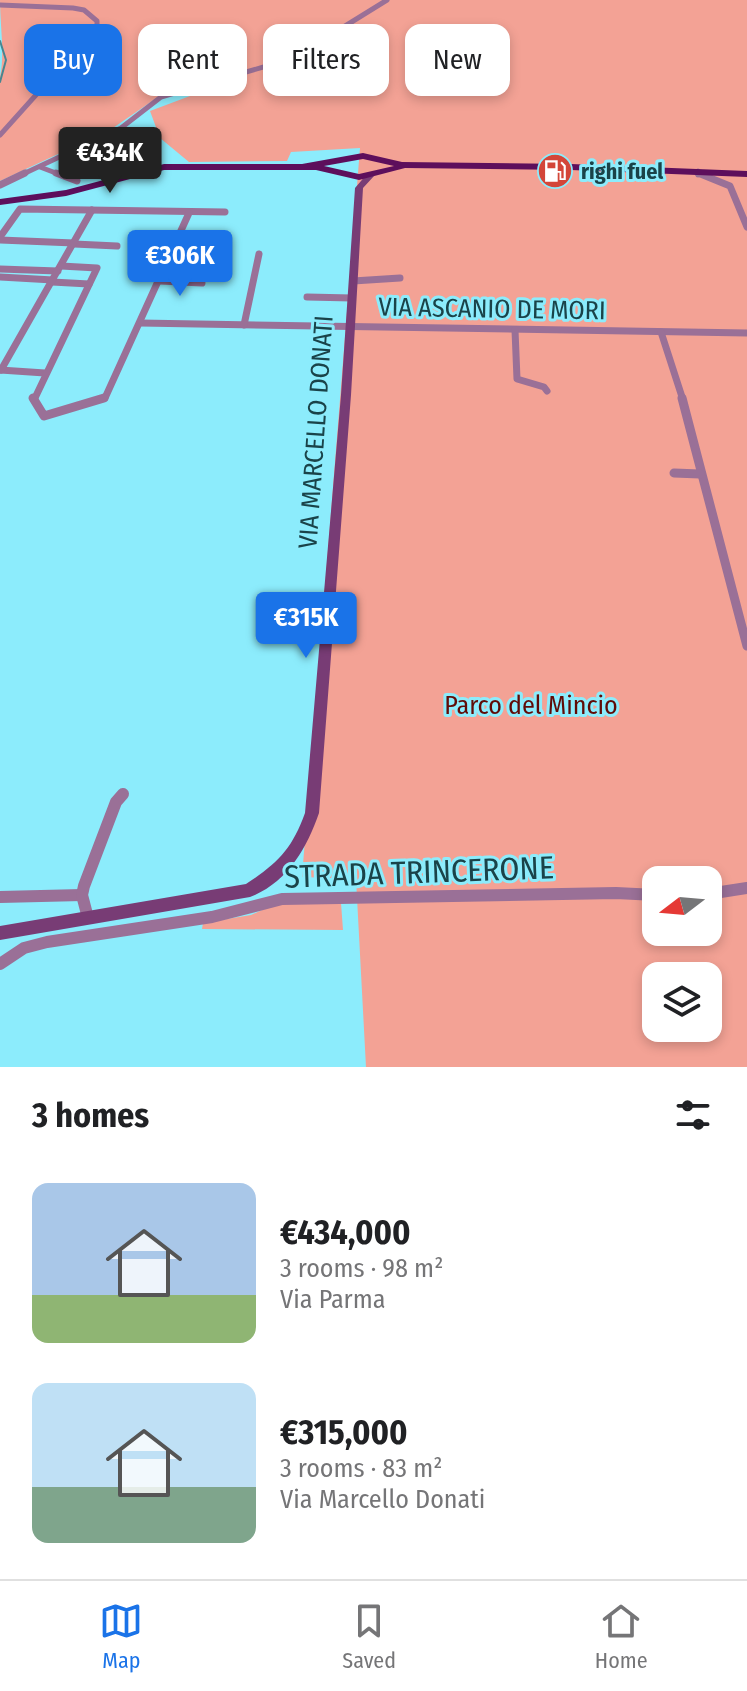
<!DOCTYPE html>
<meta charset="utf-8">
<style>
:root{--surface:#fff;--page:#f2f2f2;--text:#202124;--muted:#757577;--line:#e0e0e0;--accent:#1a73e8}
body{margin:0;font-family:"Fira Sans Condensed",sans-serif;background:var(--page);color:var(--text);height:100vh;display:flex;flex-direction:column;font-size:30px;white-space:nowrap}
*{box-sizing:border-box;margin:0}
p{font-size:26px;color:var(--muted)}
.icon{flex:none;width:44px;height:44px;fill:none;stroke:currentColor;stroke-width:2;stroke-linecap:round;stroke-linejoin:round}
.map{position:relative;height:1067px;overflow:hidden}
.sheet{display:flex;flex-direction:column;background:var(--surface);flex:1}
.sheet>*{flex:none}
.top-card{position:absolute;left:24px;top:24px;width:700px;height:72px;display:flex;gap:16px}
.needle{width:52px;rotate:254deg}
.tools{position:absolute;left:642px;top:866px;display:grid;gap:16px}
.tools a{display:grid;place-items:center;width:80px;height:80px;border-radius:16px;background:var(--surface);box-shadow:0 4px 12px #0003;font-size:40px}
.price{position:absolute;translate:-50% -68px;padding:0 18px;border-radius:8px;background:var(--accent);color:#fff;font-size:26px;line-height:52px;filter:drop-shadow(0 2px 4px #0008)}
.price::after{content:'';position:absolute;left:50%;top:48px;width:24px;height:18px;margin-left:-12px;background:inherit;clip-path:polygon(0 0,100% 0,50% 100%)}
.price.active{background:#222;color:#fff}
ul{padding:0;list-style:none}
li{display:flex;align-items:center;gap:24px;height:200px;padding:0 32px}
li span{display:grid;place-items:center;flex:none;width:224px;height:160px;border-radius:16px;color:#555}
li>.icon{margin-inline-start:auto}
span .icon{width:96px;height:96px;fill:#fffc;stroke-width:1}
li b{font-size:34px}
h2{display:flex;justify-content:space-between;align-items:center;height:96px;padding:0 32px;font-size:34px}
.tag{padding:0 28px;border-radius:16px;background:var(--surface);box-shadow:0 4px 12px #0003;font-size:28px;line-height:72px}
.tag.active{background:var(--accent);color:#fff}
.menu{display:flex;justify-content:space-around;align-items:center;height:112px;border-top:2px solid var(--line);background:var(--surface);font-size:22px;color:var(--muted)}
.menu a{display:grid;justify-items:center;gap:4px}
.menu .active{color:var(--accent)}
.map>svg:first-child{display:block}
.green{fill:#f3a295;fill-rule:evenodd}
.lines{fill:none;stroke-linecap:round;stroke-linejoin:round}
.street-far3{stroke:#9a7097;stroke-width:5}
.street-far2{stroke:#9a7097;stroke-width:7}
.street-far1{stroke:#9a7097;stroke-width:9}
.street{stroke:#9a7097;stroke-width:12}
.secondary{fill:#783c75;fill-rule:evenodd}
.primary{fill:#5d0f5c;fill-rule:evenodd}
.rail{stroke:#478690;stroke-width:2}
.labels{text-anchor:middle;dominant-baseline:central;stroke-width:6;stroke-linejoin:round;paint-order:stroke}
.far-poi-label{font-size:22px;font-weight:bold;fill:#1a4349;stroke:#8cecfc;text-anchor:start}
.street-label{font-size:26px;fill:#1a4349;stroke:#8cecfc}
.park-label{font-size:26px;fill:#600b07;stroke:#8cecfc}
.near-street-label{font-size:32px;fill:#1a4349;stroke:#8cecfc}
</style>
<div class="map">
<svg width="747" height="1067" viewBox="0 0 747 1067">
<rect width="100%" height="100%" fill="#8cecfc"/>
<g class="green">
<path d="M0 0H747V1067H366L356 879 302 877 360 148 291 152 287 161 189 162 160 138 150 111 206 90 195 85 158 97 110 130 0 181V77C5 54 0 25 0 0ZM656 880H708V932H656ZM656 976H708V1028H656Z"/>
<polygon points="341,903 343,930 202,929 203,923 251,915 275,904"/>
</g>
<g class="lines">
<g class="street-far3">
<polyline points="0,5 73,8 84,10 97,21 97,27 0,135"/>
<polyline points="40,167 61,175"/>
<polyline points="698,171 698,175"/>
<polyline points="21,175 121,128 161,97 277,63 316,44 387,0"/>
</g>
<g class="street-far2">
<polyline points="56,173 77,181"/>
<polyline points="698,173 730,186 747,227"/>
<polyline points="0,185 25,173"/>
<polyline points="0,237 20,209 225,212"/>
<polyline points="0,240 74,243"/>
<polyline points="74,244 117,246"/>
<polyline points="175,248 197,249"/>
<polyline points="0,269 58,271"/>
<polyline points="0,277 53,280"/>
<polyline points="160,281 202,283"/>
<polyline points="353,281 400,278"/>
<polyline points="52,282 89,284"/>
<polyline points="307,297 352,298"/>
<polyline points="140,323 747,333"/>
<polyline points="244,325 259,254"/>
<polyline points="515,330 517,379 544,387 547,391"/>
<polyline points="661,332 683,400"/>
<polyline points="0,370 45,373"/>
<polyline points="1,370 92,210"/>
<polyline points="34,400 97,268 61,266"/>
<polyline points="98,400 105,398 189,213"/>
</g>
<g class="street-far1">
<polyline points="33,398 44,416 104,398"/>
<polyline points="682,398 747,646"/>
<polyline points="674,473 700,474"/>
</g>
<g class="street">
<polyline points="708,894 747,888"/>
<polyline points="0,897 82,895"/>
<polyline points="88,918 82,895 84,886 116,802 123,794"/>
<polyline points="0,964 24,948 47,942 212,917 282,899 616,893 656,895"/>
</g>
<path class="secondary" d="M367 174 374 176 363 188 351 395 319 813C307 848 287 883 250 897L0 940V926L246 884C278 863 292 849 305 813L341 395 355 188Z"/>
<path class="primary" d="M363 153 402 162 571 164 747 171V177L571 170 405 168 359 180 316 170H164L66 196 0 205V199L66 190 164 164H302ZM363 159 394 166 359 174 324 166Z"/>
<polyline class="rail" points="0,41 6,60 0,82"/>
</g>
<defs>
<g id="fuel-disc" transform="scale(1.8)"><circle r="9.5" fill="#d34639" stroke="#8cecfc"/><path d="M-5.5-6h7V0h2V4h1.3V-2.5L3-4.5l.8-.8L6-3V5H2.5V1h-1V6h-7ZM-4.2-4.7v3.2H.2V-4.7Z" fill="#fff"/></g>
</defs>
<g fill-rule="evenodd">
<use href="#fuel-disc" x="555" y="171"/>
</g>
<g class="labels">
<g class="far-poi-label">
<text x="581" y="171">righi fuel</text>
</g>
<g class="street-label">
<text transform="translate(492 309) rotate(1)">VIA ASCANIO DE MORI</text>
<text transform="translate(316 432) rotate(-86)">VIA MARCELLO DONATI</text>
</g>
<g class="park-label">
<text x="531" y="705">Parco del Mincio</text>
</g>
<g class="near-street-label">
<text transform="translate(419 872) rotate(-2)">STRADA TRINCERONE</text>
</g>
</g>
</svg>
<div class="tools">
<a><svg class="needle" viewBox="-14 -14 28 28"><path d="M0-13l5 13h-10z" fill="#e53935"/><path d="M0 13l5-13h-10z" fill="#757577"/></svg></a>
<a><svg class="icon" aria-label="layers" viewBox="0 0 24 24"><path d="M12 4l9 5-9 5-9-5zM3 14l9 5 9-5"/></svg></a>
</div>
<b class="price active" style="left:110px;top:195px">€434K</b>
<b class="price" style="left:180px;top:298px">€306K</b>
<b class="price" style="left:306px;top:660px">€315K</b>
<div class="top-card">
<a class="tag active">Buy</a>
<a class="tag">Rent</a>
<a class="tag">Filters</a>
<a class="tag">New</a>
</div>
</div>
<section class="sheet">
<h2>3 homes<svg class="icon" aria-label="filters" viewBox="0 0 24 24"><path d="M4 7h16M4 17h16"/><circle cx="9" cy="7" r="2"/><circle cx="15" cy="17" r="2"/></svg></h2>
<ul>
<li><span style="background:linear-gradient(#a9c7e8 70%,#8fb573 0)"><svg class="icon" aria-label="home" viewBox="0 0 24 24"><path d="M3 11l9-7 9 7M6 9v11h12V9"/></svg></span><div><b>€434,000</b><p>3 rooms · 98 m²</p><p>Via Parma</p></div></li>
<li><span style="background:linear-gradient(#bfe0f5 65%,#7fa58c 0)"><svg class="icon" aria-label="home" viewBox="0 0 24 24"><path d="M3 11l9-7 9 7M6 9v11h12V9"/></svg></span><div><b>€315,000</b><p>3 rooms · 83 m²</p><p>Via Marcello Donati</p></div></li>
</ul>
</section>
<nav class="menu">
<a class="active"><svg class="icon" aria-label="map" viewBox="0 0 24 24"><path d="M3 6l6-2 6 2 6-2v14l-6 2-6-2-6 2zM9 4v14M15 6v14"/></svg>Map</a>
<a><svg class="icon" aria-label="saved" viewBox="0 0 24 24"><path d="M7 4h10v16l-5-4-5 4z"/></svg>Saved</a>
<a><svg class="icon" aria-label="home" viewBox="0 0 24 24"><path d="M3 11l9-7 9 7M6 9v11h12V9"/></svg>Home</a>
</nav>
